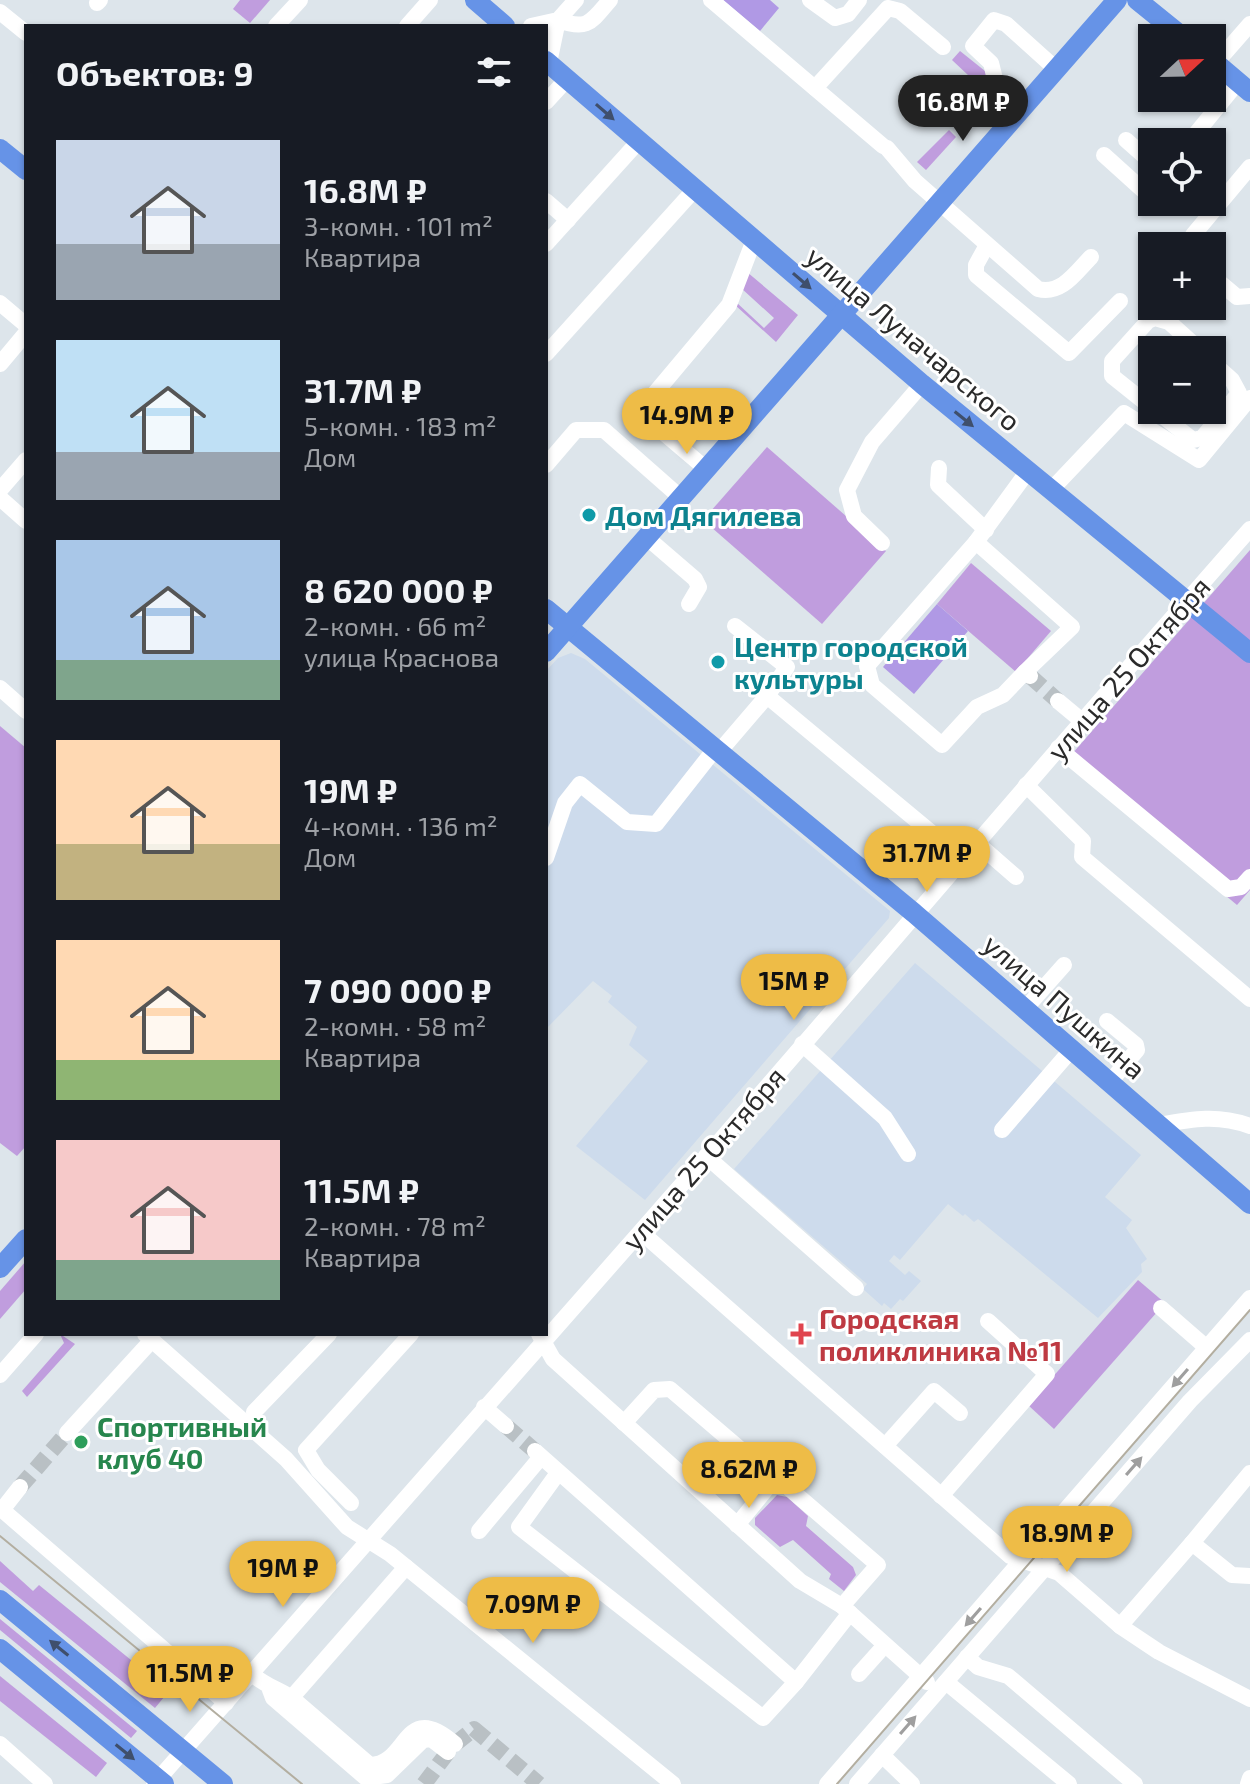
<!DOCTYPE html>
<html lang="ru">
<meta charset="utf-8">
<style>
:root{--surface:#171b24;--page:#242831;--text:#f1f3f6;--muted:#9ea1a6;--accent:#eebc47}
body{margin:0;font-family:"Exo 2",sans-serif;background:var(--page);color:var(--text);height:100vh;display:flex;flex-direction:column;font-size:30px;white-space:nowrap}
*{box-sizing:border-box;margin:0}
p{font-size:26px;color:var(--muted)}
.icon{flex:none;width:44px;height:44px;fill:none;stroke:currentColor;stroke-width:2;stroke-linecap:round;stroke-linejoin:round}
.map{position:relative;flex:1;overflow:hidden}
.side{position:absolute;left:24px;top:24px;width:524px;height:1312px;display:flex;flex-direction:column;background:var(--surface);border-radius:0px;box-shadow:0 2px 6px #0004}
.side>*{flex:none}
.needle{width:52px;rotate:68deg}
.controls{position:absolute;left:1138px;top:24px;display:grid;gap:16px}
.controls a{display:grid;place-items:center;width:88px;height:88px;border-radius:0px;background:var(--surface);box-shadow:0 2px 6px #0004;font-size:40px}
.price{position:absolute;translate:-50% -68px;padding:0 18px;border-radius:28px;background:var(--accent);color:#111;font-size:26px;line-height:52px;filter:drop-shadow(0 2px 4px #0008)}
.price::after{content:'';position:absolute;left:50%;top:48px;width:24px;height:18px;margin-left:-12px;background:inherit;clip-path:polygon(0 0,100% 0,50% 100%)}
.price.active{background:#222;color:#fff}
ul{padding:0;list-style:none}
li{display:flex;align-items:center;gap:24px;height:200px;padding:0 32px}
li span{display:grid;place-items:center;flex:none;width:224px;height:160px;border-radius:0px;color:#555}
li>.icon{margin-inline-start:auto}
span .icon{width:96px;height:96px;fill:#fffc;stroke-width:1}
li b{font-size:34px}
h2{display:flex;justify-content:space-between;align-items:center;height:96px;padding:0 32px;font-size:34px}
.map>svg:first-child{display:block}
.education{fill:#cddbec}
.green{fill:#c09dde}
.pitch{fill:#b099e5}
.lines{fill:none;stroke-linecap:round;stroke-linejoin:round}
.minor-tunnel{stroke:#b9c0c4;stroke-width:16;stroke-dasharray:16 8;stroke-linecap:butt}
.minor{stroke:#fff;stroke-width:16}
.major{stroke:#6693e7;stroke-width:20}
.tram{stroke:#b3aea0;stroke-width:2}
.oneway{fill:#3f4f6c}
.oneway2{fill:#9f9f9f}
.culture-dot{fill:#0f9aa8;stroke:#fff;stroke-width:3}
.health-dot{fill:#e0444e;stroke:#fff;stroke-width:3}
.leisure-dot{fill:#2e9e5b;stroke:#fff;stroke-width:3}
.labels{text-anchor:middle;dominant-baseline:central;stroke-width:6;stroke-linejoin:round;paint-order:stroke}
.street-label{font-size:28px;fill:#2a2a2a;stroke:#fff}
.culture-label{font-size:28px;font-weight:bold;fill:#0d838f;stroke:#fff;text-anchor:start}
.health-label{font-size:28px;font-weight:bold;fill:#be3a42;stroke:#fff;text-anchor:start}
.leisure-label{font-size:28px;font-weight:bold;fill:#27864d;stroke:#fff;text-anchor:start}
</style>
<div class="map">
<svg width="1250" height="1784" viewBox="0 0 1250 1784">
<rect width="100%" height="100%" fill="#dde5eb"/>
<g class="education">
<polygon points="571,653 585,659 890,911 889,918 645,1200 576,1146 648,1061 629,1045 637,1027 608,1002 612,996 593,981 546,1029 546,671 558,658"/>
<polygon points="915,963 1141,1155 1105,1197 1132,1220 1126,1228 1147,1259 1141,1264 1142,1272 1098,1318 978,1219 974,1222 965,1214 963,1216 948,1204 900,1260 894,1255 889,1261 905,1275 909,1271 921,1281 903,1301 900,1299 891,1309 884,1303 882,1306 863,1289 867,1284 734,1169"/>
</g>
<g class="green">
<polygon points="240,0 270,0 250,23 233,9"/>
<polygon points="960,51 985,71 991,97 964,128 955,122 962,113 961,104 949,101 969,76 952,60"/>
<polygon points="949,130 956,137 926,170 917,162"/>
<polygon points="747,272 798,315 776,342 735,305 736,302 764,328 774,318 741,288"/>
<polygon points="767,447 886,551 822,624 703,520"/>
<polygon points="1250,550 1250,890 1237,905 1065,762"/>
<polygon points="971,563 1051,631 1016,672 937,604"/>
<polygon points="0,726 26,748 26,1146 17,1156 0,1143"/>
<polygon points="26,1261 26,1289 0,1319 0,1291"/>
<polygon points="1138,1280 1165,1303 1054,1429 1028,1405"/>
<polygon points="60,1334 75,1344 27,1397 22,1391 64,1343"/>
<polygon points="777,1495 787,1497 808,1516 806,1526 853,1567 856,1575 844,1591 829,1579 831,1574 793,1540 780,1547 755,1525 755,1518"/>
<polygon points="0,1561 33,1591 39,1585 169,1691 155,1708 0,1582"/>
<polygon points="0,1619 137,1731 131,1738 0,1630"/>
<polygon points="0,1676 107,1763 96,1777 0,1701"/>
</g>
<g class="pitch">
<polygon points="723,0 770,0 779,8 760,31"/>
<polygon points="937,604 968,631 914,694 883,667"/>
</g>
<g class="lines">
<g class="minor-tunnel">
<polyline points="1030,676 1058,701"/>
<polyline points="506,1426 535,1451"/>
<polyline points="20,1487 67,1433"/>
<polyline points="455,1744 474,1729 539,1784"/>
<polyline points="424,1784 448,1752"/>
</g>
<g class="minor">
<polyline points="711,0 883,146"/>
<polyline points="810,0 835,18 848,14 859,0"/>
<polyline points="97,3 100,0"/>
<polyline points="0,12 26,33"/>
<polyline points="276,26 300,0"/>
<polyline points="407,26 430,0"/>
<polyline points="531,26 558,20 576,0"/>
<path d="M549 63 558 20C588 31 591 22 610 0"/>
<polyline points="1216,63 1250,24"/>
<polyline points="815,88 888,8 900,11 943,47"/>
<polyline points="546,102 567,79"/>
<polyline points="1018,112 999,95 991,63 973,46 994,20 1006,24 1056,69"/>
<polyline points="1126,140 1152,163"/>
<polyline points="1189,142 1238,82"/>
<path d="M887 148 915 181 1038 289C1062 295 1076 272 1091 257"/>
<polyline points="1104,155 1145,192 1152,190"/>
<polyline points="546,201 568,220"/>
<polyline points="546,244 639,141"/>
<polyline points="987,245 976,265 976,275 1069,353 1120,301"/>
<polyline points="1189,246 1193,235 1250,167"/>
<polyline points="1212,276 1237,297 1250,296"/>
<polyline points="0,303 26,325"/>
<polyline points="546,354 695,189"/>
<polyline points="0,364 26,333"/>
<polyline points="1152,408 1112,376 1112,361 1148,321 1155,318 1169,322 1200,350"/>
<polyline points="1155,410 1193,440 1202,438 1239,393 1232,380 1212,362"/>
<polyline points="546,465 576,430 604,430 680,497"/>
<polyline points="705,468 652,423 645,405 729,305 754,240"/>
<polyline points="939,468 938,485 986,530"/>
<polyline points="1028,471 976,542 1072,627 1025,672 1030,676"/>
<polyline points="0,490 26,460"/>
<polyline points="1051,490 1124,413 1199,460 1250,398"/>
<polyline points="0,498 26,521"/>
<polyline points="645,536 695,579 699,587 689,604"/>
<polyline points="976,542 867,666 872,685 942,745 977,707 1003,695 1025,672"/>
<polyline points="882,543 854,516 847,490 872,442 922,384"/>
<polyline points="735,626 787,667 767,696"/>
<polyline points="0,688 26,711"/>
<polyline points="1058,701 1082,721"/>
<polyline points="1058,748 1228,889 1241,887 1250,877"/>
<polyline points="719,752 767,696 963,859"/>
<polyline points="1026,785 1083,841 1082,857 1250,999"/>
<polyline points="977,843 1016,877"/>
<polyline points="546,858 565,803 580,784 627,822 656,824 715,749"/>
<polyline points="1025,1009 1064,965"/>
<polyline points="1107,1021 1136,1045 1137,1050 1110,1082"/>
<polyline points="802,1044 885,1118 908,1154"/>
<path d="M1159 1125C1192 1119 1218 1114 1250 1126"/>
<polyline points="1002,1130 1072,1049"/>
<polyline points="706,1156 856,1288"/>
<polyline points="641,1232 1010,1556 1059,1573 1120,1626 1159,1652 1250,1699"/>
<polyline points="1161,1308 1207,1348"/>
<polyline points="145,1334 286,1459 347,1527 390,1554 673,1784"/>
<polyline points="539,1334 553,1359 800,1581 842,1606 927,1682"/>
<polyline points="0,1375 36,1334"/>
<polyline points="484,1407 506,1426"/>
<polyline points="254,1412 329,1334"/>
<polyline points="624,1423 654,1390 670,1389 760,1466"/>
<polyline points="67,1433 152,1340"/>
<polyline points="885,1446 934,1391 960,1413"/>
<polyline points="535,1451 796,1682 850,1613"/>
<polyline points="558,1473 519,1527 763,1718 796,1682"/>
<polyline points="941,1496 1047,1374 988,1321"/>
<polyline points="351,1503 318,1470 306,1450 411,1334"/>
<polyline points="0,1508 226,1703"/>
<polyline points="2,1510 20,1487"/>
<polyline points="737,1525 776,1477 878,1565 842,1606"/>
<polyline points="479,1531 541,1457"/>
<polyline points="1192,1543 1250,1473"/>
<polyline points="1120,1626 1192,1543 1232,1575 1250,1576"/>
<polyline points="967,1657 978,1667 1008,1676 1135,1784"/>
<polyline points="859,1674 885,1645"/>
<path d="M253 1675C266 1686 278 1689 292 1698L370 1765C409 1765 403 1698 455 1744"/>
<polyline points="946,1682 1069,1784"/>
<polyline points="270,1690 273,1698 366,1778 387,1775 423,1740 431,1739 448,1752"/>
<polyline points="286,1704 406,1567"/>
<polyline points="0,1744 45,1784"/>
<polyline points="882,1755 912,1784"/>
<path d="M154 1784C316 1600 479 1416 641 1231 846 998 1045 761 1250 529"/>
<polyline points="827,1784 1250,1298"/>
<polyline points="857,1784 1190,1401 1250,1340"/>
<polyline points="1248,1784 1250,1778"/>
</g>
<g class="major">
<polyline points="475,0 505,26"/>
<polyline points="1137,0 1184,38"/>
<polyline points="1212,60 1250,92"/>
<polyline points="546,61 922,384 1250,653"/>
<polyline points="0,149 26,170"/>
<polyline points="546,609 914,913 1250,1204"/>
<polyline points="546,652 1117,0"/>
<polyline points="0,1268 26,1239"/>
<polyline points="0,1600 223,1784"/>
<polyline points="0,1649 164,1784"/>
</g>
<g class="tram">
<polyline points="0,1536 302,1784"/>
<polyline points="837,1784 1250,1310"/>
</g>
</g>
<defs><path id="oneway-solid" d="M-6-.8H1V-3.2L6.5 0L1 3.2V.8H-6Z" transform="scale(2)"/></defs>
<g class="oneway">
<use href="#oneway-solid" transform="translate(605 112) rotate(41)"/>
<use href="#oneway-solid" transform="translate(802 281) rotate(41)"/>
<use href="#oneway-solid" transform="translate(964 419) rotate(39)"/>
<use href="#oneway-solid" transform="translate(59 1648) rotate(-141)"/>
<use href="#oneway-solid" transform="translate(125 1752) rotate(39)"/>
</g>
<g class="oneway2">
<use href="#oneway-solid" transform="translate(1180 1378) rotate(131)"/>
<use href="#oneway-solid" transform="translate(1134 1466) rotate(-49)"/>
<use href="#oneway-solid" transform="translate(973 1617) rotate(131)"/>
<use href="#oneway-solid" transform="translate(908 1725) rotate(-49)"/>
</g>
<g class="culture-dot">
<circle cx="589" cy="515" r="8"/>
<circle cx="718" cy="662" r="8"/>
</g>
<path class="health-dot" d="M797 1322h8v8h8v8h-8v8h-8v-8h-8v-8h8z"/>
<circle class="leisure-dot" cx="81" cy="1442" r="8"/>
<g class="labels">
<g class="street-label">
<text transform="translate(914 338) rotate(40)">улица Луначарского</text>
<text transform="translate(1128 668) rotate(-49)">улица 25 Октября</text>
<text transform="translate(1065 1006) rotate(41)">улица Пушкина</text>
<text transform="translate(703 1158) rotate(-49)">улица 25 Октября</text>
</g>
<g class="culture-label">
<text x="605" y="515">Дом Дягилева</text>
<text x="734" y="646">Центр городской<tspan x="734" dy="32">культуры</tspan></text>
</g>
<g class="health-label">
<text x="819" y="1318">Городская<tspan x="819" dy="32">поликлиника №11</tspan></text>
</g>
<g class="leisure-label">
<text x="97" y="1426">Спортивный<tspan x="97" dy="32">клуб 40</tspan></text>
</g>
</g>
</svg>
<div class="controls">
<a><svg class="needle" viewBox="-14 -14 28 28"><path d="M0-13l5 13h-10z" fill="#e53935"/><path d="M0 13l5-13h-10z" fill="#9ea1a6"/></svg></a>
<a><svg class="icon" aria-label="locate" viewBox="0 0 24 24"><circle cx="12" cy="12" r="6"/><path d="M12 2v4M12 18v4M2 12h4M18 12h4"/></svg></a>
<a>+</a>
<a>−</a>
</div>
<b class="price active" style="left:963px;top:143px">16.8M ₽</b>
<b class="price" style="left:687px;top:456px">14.9M ₽</b>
<b class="price" style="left:927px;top:894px">31.7M ₽</b>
<b class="price" style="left:794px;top:1022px">15M ₽</b>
<b class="price" style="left:749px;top:1510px">8.62M ₽</b>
<b class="price" style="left:1067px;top:1574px">18.9M ₽</b>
<b class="price" style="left:283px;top:1609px">19M ₽</b>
<b class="price" style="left:533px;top:1645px">7.09M ₽</b>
<b class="price" style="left:190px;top:1714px">11.5M ₽</b>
<section class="side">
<h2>Объектов: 9<svg class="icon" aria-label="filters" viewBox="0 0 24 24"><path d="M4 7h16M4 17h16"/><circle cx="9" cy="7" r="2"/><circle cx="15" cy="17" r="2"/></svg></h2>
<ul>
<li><span style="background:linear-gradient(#c9d6e8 65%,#9aa5b1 0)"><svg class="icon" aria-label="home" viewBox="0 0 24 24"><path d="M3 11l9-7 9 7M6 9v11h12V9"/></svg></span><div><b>16.8M ₽</b><p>3-комн. · 101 m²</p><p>Квартира</p></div></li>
<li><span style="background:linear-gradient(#bfe0f5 70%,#9aa5b1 0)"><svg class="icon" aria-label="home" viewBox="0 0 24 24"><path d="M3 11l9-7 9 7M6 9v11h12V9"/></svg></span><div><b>31.7M ₽</b><p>5-комн. · 183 m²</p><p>Дом</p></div></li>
<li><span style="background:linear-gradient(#a9c7e8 75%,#7fa58c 0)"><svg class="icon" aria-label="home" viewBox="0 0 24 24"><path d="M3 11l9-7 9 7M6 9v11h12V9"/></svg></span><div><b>8 620 000 ₽</b><p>2-комн. · 66 m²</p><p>улица Краснова</p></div></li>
<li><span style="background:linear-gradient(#ffd9b3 65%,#c2b280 0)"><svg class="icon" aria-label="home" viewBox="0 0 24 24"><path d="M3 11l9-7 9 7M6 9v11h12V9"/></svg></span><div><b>19M ₽</b><p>4-комн. · 136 m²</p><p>Дом</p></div></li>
<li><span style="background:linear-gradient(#ffd9b3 75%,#8fb573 0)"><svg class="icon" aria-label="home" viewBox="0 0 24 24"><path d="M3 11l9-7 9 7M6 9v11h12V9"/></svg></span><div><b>7 090 000 ₽</b><p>2-комн. · 58 m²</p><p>Квартира</p></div></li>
<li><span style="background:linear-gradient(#f6c9c9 75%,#7fa58c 0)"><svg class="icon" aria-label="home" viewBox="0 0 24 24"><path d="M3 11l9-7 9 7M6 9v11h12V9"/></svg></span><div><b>11.5M ₽</b><p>2-комн. · 78 m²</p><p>Квартира</p></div></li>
</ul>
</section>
</div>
